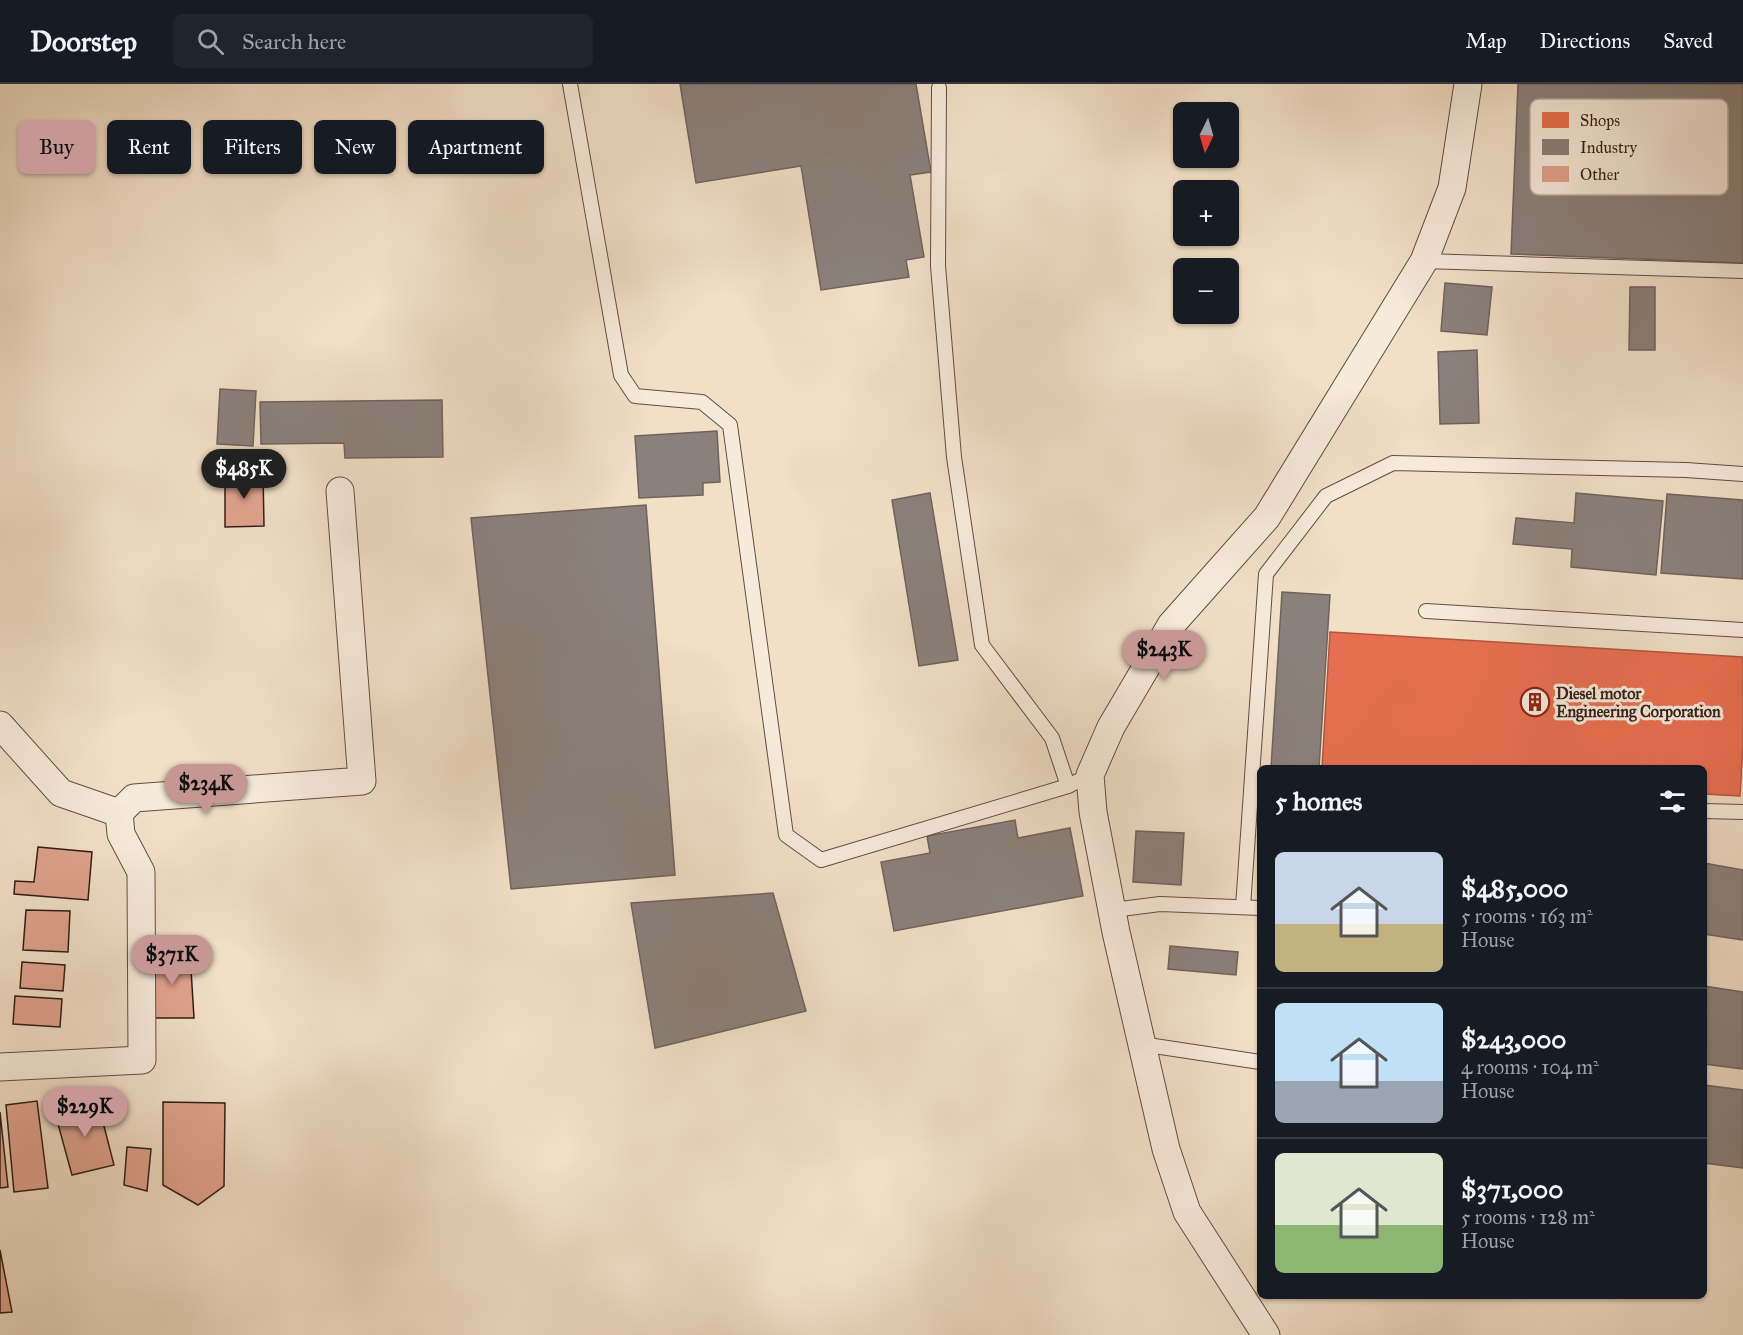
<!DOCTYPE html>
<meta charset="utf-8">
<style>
:root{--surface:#171b24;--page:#20242c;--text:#f1f3f6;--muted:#9ea1a6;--line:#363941;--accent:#c59692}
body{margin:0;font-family:"IM FELL Great Primer",serif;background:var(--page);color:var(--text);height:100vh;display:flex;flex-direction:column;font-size:22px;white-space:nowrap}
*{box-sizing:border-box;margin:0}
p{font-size:20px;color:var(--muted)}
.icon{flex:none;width:33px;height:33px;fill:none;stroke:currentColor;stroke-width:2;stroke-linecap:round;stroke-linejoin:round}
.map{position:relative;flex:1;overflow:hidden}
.details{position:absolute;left:1257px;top:681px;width:450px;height:534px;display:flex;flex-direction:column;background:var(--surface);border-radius:9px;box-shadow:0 2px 4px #0004}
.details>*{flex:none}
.banner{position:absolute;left:18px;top:36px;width:570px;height:54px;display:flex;gap:12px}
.needle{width:39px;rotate:185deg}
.tools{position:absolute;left:1173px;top:18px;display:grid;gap:12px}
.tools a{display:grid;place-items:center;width:66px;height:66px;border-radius:9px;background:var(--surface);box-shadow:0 2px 4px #0004;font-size:30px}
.price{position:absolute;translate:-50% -51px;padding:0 14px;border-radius:21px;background:var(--accent);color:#111;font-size:20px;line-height:39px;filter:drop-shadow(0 2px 3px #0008)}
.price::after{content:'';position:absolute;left:50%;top:36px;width:18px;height:14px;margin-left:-9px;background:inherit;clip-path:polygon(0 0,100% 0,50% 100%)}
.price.selected{background:#222;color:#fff}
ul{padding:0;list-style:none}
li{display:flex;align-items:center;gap:18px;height:150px;padding:0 18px}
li+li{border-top:2px solid var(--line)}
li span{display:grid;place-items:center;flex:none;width:168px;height:120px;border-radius:9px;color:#555}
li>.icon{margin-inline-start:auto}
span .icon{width:72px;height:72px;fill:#fffc;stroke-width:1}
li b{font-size:26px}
h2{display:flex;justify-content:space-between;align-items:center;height:72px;padding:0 18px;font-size:26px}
.pill{padding:0 21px;border-radius:9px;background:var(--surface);box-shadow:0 2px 4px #0004;font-size:21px;line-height:54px}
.pill.selected{background:var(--accent);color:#111}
header{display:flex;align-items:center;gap:36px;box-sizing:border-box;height:84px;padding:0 30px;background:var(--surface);border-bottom:2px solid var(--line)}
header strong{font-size:28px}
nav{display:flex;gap:33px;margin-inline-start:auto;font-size:21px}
.search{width:420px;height:54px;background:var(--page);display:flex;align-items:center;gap:15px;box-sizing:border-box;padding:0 21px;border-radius:9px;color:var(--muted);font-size:22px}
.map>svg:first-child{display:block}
.shops{fill:#e76f51;stroke:#b1573f;stroke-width:1.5}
.industry{fill:#8a817c;stroke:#70635d;stroke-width:1.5}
.building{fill:#dfa38d;stroke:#321e16;stroke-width:1.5}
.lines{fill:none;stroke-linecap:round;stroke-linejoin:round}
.lane-casing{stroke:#624e42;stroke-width:16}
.street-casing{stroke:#624e42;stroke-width:29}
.lane{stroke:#f6eada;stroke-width:14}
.street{stroke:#f6eada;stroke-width:27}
.labels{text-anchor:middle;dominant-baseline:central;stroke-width:6;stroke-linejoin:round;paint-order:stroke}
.poi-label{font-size:16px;font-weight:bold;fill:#321e16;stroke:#f6eada;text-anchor:start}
.key{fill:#f6eada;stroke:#bbad9f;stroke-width:1.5}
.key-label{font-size:16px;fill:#321e16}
</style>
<header>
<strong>Doorstep</strong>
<div class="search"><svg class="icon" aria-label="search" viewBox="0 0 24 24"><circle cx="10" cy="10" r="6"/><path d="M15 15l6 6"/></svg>Search here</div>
<nav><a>Map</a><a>Directions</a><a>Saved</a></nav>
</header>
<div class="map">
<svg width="1743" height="1251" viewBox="0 0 1743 1251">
<rect width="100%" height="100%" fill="#f1dfc6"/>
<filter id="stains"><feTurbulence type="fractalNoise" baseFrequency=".00333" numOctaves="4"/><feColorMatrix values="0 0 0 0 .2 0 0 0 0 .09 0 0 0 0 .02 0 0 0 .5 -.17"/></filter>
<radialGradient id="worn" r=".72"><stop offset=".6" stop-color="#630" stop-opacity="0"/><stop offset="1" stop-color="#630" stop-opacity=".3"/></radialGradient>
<polygon class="shops" points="1330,548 1743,573 1743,662 1740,712 1704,710 1704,684 1322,684"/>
<g class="industry">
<polygon points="680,0 916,0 931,88 910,91 924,173 906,176 909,193 821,206 801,82 696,99"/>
<polygon points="1518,0 1743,0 1743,179 1511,170"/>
<polygon points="1445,199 1492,203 1487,251 1441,247"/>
<polygon points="1630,203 1655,203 1655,266 1629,266"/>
<polygon points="1477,266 1479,339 1440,340 1438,268"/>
<polygon points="220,305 256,307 253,362 217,360"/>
<polygon points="442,316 443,373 345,374 344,359 261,360 260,318"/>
<polygon points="717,347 720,398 703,399 703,411 639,414 635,352"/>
<polygon points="930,409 958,576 919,582 892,416"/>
<polygon points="1576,409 1663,417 1656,491 1571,483 1572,465 1513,460 1516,434 1574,439"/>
<polygon points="1667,410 1743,416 1743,495 1661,489"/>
<polygon points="646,421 675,791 511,805 471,434"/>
<polygon points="1282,508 1330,511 1319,684 1271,684"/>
<polygon points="1015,736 1018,754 1070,744 1083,812 894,847 881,778 930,769 927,752"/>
<polygon points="1136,747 1184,749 1181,801 1133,798"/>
<polygon points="1704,779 1743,786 1743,856 1704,850"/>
<polygon points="773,809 806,927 655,964 631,819"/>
<polygon points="1170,862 1238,868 1236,891 1168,885"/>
<polygon points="1704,902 1743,908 1743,985 1704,980"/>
<polygon points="1704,1001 1743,1006 1743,1084 1704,1079"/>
</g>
<g class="building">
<polygon points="225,389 263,389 264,442 225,443"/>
<polygon points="38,763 92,768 88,816 14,810 15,797 34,798"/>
<polygon points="26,826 70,827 68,868 23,866"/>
<polygon points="190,869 194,934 155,934 147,872"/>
<polygon points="22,878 65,881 63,907 20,904"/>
<polygon points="15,912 62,915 60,943 13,940"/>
<polygon points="97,1015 114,1081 72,1091 55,1029"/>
<polygon points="37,1017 48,1104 14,1108 6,1021"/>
<polygon points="163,1018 225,1019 224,1102 198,1121 163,1101"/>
<polygon points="0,1028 8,1103 0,1104"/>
<polygon points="127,1063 151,1065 147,1107 124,1101"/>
<polygon points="0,1166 12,1228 0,1229"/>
</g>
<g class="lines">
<g class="lane-casing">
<g id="lane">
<polyline points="570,0 621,291 635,312 702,318 730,341 786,751 821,776 1068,702 1090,691"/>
<polyline points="939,4 938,182 954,373 982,561 1052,654 1068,702"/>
<polyline points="1424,177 1743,187"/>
<polyline points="1426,527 1743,546"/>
<polyline points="1704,727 1743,728"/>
<polyline points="1243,823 1266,490 1326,412 1393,379 1686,386 1743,390"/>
<polyline points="1113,826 1160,820 1260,824"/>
<polyline points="1141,960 1260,978"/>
</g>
</g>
<g class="street-casing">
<g id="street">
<polyline points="0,641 61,709 119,729"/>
<polyline points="0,983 142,976 141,788 121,750 119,729 134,714 362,697 340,407"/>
<polyline points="1266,1251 1187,1128 1166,1065 1116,848 1093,728 1090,691 1111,643 1171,541 1267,433 1424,177 1452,104 1468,0"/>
</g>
</g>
<use href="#lane" class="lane"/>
<use href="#street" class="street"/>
</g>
<defs>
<g id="building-ring" transform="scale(1.5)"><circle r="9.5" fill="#f6eada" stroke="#8f2418" stroke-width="1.5"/><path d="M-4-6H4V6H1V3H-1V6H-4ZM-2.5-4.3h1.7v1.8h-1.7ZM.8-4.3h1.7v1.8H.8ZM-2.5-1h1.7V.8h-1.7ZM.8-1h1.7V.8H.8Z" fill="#8f2418"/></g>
</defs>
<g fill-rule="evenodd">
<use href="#building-ring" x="1535" y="618"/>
</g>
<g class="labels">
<g class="poi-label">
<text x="1556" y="609">Diesel motor<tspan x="1556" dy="18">Engineering Corporation</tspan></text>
</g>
</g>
<rect x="1530" y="15" width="198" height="96" rx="9" class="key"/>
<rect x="1542" y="28" width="27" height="16" fill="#e76f51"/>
<rect x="1542" y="55" width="27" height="16" fill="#8a817c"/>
<rect x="1542" y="82" width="27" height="16" fill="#dfa38d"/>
<g class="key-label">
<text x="1580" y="42">Shops</text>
<text x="1580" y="69">Industry</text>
<text x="1580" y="96">Other</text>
</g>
<rect width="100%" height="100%" filter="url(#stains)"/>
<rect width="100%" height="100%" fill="url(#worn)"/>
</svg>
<div class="tools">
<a><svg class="needle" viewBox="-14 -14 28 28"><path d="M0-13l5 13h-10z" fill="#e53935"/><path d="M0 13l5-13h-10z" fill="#9ea1a6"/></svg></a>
<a>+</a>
<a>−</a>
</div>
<b class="price selected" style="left:244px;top:416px">$485K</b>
<b class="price" style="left:1164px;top:597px">$243K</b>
<b class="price" style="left:206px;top:731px">$234K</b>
<b class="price" style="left:172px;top:902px">$371K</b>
<b class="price" style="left:85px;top:1054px">$229K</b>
<div class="banner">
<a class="pill selected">Buy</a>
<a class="pill">Rent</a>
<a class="pill">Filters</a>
<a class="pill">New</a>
<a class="pill">Apartment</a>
</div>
<section class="details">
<h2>5 homes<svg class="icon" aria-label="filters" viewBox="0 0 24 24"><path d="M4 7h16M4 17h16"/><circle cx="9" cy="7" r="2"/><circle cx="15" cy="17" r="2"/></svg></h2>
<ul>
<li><span style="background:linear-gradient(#c9d6e8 60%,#c2b280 0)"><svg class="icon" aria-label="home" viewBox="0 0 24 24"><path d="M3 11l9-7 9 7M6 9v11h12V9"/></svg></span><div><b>$485,000</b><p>5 rooms · 163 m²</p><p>House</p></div></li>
<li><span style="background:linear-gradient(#bfe0f5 65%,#9aa5b1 0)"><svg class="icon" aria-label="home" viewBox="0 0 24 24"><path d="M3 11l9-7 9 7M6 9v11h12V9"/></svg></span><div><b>$243,000</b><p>4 rooms · 104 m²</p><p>House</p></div></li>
<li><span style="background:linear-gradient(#dfe7d0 60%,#8fb573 0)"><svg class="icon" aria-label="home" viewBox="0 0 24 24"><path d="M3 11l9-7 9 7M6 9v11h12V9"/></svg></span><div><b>$371,000</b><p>5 rooms · 128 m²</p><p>House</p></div></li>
</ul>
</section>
</div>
